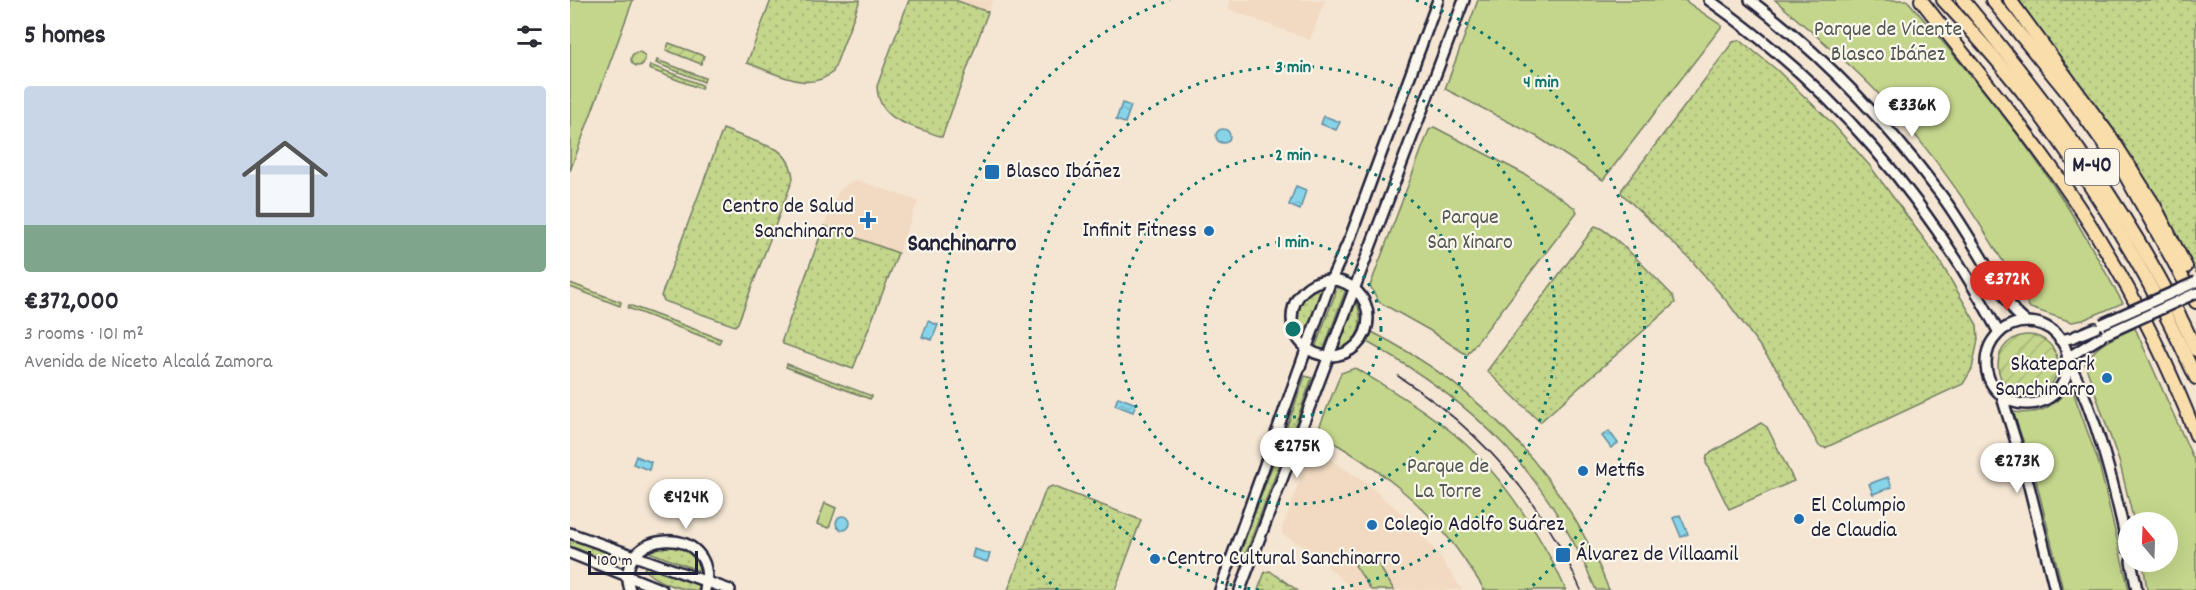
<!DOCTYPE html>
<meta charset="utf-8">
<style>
:root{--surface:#fff;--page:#f2f2f3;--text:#2b2b33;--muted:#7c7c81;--line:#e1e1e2;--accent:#d93025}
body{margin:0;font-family:Dekko,sans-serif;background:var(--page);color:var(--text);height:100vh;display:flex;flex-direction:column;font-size:22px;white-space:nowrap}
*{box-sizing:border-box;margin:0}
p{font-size:20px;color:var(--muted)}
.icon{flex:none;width:33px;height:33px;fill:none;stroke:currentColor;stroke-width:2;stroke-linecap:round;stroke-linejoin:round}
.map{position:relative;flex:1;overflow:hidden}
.side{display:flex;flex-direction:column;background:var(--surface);width:570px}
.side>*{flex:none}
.needle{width:39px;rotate:341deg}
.fabs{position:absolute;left:1548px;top:512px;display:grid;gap:12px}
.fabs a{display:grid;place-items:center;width:60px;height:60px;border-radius:50%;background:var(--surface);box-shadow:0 6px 24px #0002;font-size:30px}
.scale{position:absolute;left:18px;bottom:15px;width:110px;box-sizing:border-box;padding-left:6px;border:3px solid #22223b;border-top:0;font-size:16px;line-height:21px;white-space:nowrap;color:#22223b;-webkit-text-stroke:4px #fbf7ec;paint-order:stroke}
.price{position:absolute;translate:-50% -51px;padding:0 14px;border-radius:21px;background:#fff;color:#222;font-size:20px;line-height:39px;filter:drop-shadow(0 2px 3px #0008)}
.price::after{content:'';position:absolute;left:50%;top:36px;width:18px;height:14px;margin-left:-9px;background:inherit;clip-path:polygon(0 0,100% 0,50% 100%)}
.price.active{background:var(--accent);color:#fff}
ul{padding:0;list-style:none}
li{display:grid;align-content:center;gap:12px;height:318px;padding:0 24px}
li+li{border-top:2px solid var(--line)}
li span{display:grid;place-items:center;height:186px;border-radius:6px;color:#555}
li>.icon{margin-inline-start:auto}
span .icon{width:108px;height:108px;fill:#fffc;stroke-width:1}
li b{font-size:26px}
h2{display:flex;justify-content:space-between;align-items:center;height:72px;padding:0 24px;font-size:26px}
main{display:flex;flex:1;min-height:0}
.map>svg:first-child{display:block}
.built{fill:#f1dac1}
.grass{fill:url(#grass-dots);stroke:#727c63;stroke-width:1.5}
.park{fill:#c3d68b;stroke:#727c63;stroke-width:1.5}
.garden{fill:url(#garden-furrows);stroke:#727c63;stroke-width:1.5}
.water{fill:url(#water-ripples);stroke:#5f8ca2;stroke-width:1.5}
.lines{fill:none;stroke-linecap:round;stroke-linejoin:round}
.secondary-casing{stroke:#22223b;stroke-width:14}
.highway-casing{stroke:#22223b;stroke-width:16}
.secondary{stroke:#fbf7ec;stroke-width:9}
.highway{stroke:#f9deab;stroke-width:12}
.tram{stroke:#22223b;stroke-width:1.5}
.secondary-bridge-casing{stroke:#22223b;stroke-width:14;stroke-linecap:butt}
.secondary-bridge{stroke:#fbf7ec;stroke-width:9}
.ring{fill:none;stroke:#0f766e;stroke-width:3;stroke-dasharray:3 6}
.poi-dot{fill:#1f6fb2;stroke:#fbf7ec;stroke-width:2}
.labels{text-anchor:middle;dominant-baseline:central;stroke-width:4.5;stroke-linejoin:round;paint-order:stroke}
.shield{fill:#fbf7ec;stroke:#636270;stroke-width:1.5}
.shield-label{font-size:21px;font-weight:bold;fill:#22223b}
.park-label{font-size:22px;fill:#525853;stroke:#fbf7ec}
.poi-label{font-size:22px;fill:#22223b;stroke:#fbf7ec;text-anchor:start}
.neighbourhood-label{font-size:24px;font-weight:bold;fill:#22223b;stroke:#fbf7ec}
.centre{fill:#0f766e;stroke:#fbf7ec;stroke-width:3}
.ring-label{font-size:18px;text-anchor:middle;font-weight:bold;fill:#0f766e;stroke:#fbf7ec;stroke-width:4.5;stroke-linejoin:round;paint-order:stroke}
</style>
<main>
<section class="side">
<h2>5 homes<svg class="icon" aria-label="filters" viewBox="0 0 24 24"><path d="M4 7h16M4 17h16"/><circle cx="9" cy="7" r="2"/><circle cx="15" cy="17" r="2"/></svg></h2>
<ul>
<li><span style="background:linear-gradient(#c9d6e8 75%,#7fa58c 0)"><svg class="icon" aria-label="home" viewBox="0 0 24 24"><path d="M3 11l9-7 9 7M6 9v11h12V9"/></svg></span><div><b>€372,000</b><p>3 rooms · 101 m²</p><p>Avenida de Niceto Alcalá Zamora</p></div></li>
</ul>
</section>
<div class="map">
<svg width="1626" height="590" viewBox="0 0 1626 590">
<defs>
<pattern id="grass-dots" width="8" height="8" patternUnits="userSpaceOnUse" patternTransform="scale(1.5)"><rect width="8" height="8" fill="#c3d68b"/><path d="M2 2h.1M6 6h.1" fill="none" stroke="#a7b779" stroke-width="1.8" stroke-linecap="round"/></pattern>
<pattern id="garden-furrows" width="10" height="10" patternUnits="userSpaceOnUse" patternTransform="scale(1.5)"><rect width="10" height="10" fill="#c3d68b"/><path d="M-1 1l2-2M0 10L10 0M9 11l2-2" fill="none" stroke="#a7b779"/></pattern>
<pattern id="water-ripples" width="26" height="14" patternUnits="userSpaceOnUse" patternTransform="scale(1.5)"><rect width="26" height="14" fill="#87d3e7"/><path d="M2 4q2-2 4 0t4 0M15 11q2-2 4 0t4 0" fill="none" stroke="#74b5c7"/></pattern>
</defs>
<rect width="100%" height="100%" fill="#f5e6d3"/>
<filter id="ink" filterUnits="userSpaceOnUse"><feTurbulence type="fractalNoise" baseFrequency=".0167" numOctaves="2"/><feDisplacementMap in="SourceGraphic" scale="12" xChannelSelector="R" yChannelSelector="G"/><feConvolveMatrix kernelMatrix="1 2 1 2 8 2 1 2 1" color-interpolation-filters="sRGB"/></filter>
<g filter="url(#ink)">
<g class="built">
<polygon points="385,0 423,0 418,12"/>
<polygon points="659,0 755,0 740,40 658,9"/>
<polygon points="290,181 348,201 328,253 254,226 268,192 280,182"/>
<polygon points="744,453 748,453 790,478 835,516 867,552 892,590 783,590 743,553 712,534 712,529 739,456"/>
</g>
<g class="grass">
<path d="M201 0H290L263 72C238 94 204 72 177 63Z"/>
<path d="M339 0H385L418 12 372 137C342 125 308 122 307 86Z"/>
<path d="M1447 0H1626V273C1575 176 1513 88 1447 0Z"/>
<polygon points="1170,40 1207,70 1263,124 1300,166 1368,258 1407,325 1408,340 1402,369 1393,384 1255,448 1249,446 1208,371 1159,304 1122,261 1051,193 1052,189 1163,42"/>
<path d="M153 129 206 149C217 156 222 165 223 179L168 323 165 326 94 301 91 296Z"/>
<polygon points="254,226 328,253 283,369 213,344 212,340"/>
<path d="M1025 226C1041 229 1089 282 1103 296L1105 303 970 422 917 371Z"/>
<polygon points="0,283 51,302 50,306 0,287"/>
<polygon points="768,286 776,289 753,351 745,348"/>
<path d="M753 287 735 338C722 319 729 292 753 287Z"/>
<path d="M786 301C795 322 790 341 768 350Z"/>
<polygon points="59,305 151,339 149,343 58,308"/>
<polygon points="217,364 302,396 300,399 216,367"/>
<polygon points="735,376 742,378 714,455 708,452"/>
<polygon points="1191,423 1197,427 1224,481 1159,509 1136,463 1137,455"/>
<polygon points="704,461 710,463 671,566 666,564"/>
<polygon points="482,486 571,520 545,590 438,590 476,489"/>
<polygon points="0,538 42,554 39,561 0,546"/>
<path d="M95 545C112 546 126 554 130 571L79 552Z"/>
<path d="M76 566 130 586 128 590C111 590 86 583 74 569Z"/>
<polygon points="700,571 727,590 688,590 695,572"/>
</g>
<g class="park">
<polygon points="0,0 63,0 0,171"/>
<polygon points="908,0 1114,0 1152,26 1033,180 966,136 875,89"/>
<path d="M1205 0H1337C1393 65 1449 131 1495 203 1516 236 1534 270 1553 303L1513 320 1502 322 1460 308C1413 224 1360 143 1291 76 1263 49 1233 25 1205 0Z"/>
<polygon points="864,127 956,175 1005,208 1007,212 897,355 859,330 809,302 800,286 859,130"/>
<path d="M1565 328 1626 465V590H1577L1573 561H1598V522H1564L1550 464 1515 364C1525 344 1545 337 1565 328Z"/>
<path d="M802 332C909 386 996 477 1039 590H1026C978 474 905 402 797 342Z"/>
<path d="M785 368C826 393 870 418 905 453 940 488 976 544 996 590H914C909 579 900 569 894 559 856 503 805 465 747 433L771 373Z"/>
<path d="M1500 383 1529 464 1559 590H1493L1464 472 1443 412C1469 415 1487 408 1500 383Z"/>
<polygon points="255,503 266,508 259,528 247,524"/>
<polygon points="802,554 824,590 801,590 785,565"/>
</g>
<g class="garden">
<polygon points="99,43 134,56 131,64 96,50"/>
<circle cx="68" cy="59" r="7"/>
<polygon points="87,60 135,78 134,82 86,63"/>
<polygon points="80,65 132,85 131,89 79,69"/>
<circle cx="1458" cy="365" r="30"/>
</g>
<g class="water">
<polygon points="552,103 561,106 555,123 546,120"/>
<polygon points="754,116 770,122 766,130 751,124"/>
<circle cx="653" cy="136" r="7"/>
<polygon points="726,186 736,190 730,210 719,205"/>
<polygon points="358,321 368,325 362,340 352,337"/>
<polygon points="548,397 566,404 563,412 545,405"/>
<polygon points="1039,431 1048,443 1041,448 1032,436"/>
<polygon points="66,456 81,462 79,470 63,464"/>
<polygon points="1318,477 1322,487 1303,494 1299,484"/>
<polygon points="1110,515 1118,534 1111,537 1103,518"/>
<circle cx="273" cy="523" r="7"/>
<polygon points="404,549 420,554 417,562 402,557"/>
</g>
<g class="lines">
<g class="secondary-casing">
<g id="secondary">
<path d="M1139 0C1265 89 1357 197 1429 333"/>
<path d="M1180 0C1252 54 1315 121 1369 192 1397 229 1419 273 1445 312L1456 322"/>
<circle cx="760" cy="318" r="38"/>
<circle cx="1457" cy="363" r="41"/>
<polyline points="1490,340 1501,338 1525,328"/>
<polyline points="1497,358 1531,337"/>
<path d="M1498 360C1528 419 1544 485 1558 549"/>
<polyline points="1431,394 1456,474 1485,590"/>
<polyline points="0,533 160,590"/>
<polyline points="0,553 92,590"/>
<polyline points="1561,561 1567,590"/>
<path d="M60 590C41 528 151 521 135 590"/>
<polyline points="650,590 761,280 780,238 868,0"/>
<polyline points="670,590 894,0"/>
</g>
</g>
<g class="highway-casing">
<g id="highway">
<path d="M1351 0C1406 71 1465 139 1514 215 1559 284 1596 358 1626 435"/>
<path d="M1373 0C1478 111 1563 239 1626 378"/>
<path d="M1393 0C1482 108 1567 221 1626 350"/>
<polyline points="1422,0 1500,96 1552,169 1626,302"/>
<polyline points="1440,0 1542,139 1584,205 1616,267"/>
</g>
</g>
<use href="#secondary" class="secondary"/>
<use href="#highway" class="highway"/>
<path class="tram" d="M828 376C909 429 973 500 1011 590"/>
<g class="secondary-bridge-casing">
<g id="secondary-bridge">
<polyline points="1532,324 1626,282"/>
<polyline points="1536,334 1626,293"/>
</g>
</g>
<use href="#secondary-bridge" class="secondary-bridge"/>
</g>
</g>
<g class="ring">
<circle cx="723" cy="329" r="88"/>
<circle cx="723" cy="329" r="175"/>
<path d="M689 590A263 263 0 1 1 757 590"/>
<path d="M488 590A351 351 0 0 1 600 0M846 0A351 351 0 0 1 958 590"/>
</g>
<g class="poi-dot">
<rect x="414" y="164" width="16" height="16" rx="3"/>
<path d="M295 211h6v6h6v6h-6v6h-6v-6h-6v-6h6z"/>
<circle cx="639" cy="231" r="6"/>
<circle cx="1537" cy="378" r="6"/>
<circle cx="1013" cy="471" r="6"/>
<circle cx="1229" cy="519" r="6"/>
<circle cx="802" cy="525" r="6"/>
<rect x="985" y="547" width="16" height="16" rx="3"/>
<circle cx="585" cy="559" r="6"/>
</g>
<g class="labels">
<rect class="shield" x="1495" y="149" width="54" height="36" rx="4.5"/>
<g class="shield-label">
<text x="1522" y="167">M-40</text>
</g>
<g class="park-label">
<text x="1318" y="30">Parque de Vicente<tspan x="1318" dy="25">Blasco Ibáñez</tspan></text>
<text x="900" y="218">Parque<tspan x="900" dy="25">San Xinaro</tspan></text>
<text x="878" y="467">Parque de<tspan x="878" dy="25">La Torre</tspan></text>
</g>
<g class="poi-label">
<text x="436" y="172">Blasco Ibáñez</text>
<text x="284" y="207" text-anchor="end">Centro de Salud<tspan x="284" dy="25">Sanchinarro</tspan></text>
<text x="627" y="231" text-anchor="end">Infinit Fitness</text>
<text x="1525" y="365" text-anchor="end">Skatepark<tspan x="1525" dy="25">Sanchinarro</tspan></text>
<text x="1025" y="471">Metfis</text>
<text x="1241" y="506">El Columpio<tspan x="1241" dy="25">de Claudia</tspan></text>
<text x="814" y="525">Colegio Adolfo Suárez</text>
<text x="1006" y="555">Álvarez de Villaamil</text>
<text x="597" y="559">Centro Cultural Sanchinarro</text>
</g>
<g class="neighbourhood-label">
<text x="392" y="245">Sanchinarro</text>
</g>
</g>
<circle cx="723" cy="329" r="9" class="centre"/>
<g class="ring-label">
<text x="723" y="72">3 min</text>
<text x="971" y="87">4 min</text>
<text x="723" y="160">2 min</text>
<text x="723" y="247">1 min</text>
</g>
</svg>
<div class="fabs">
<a><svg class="needle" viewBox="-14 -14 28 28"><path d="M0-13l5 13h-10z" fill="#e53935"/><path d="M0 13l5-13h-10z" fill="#7c7c81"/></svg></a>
</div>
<div class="scale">100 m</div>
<b class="price" style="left:1342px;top:138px">€336K</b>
<b class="price active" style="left:1437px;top:312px">€372K</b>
<b class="price" style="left:727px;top:479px">€275K</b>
<b class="price" style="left:1447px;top:494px">€273K</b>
<b class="price" style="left:116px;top:530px">€424K</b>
</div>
</main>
